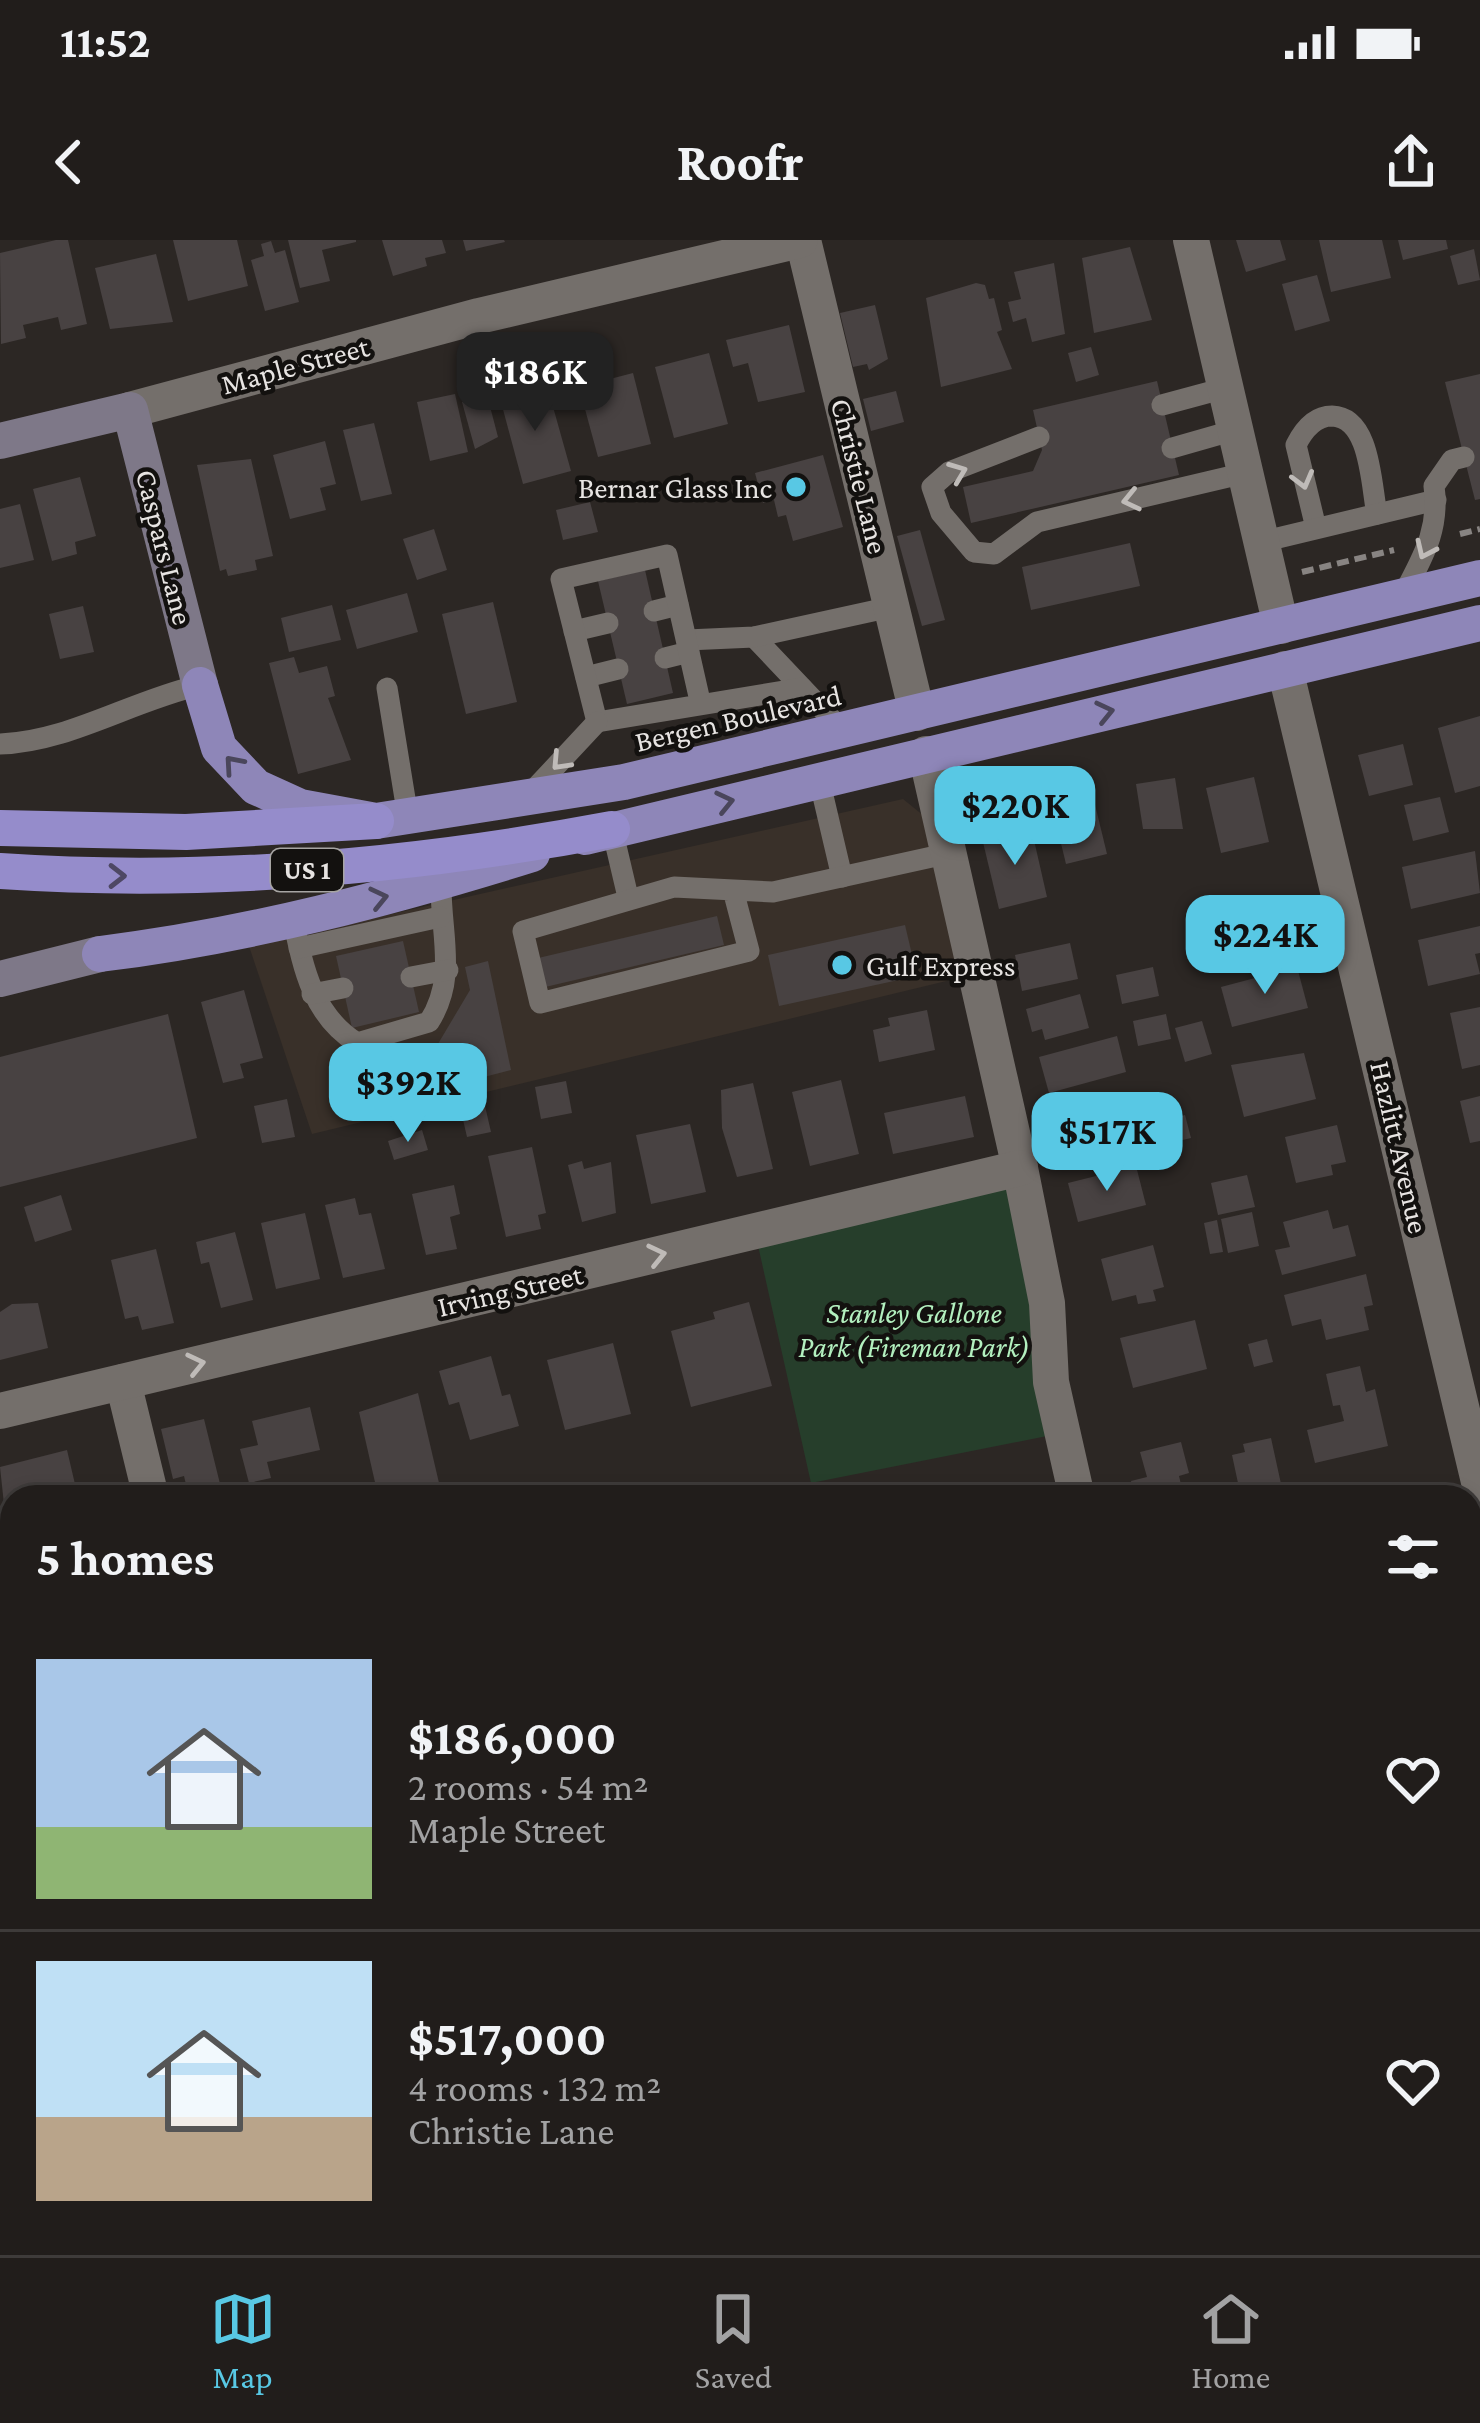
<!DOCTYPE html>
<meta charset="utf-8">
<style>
:root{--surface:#211d1b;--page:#2d2a28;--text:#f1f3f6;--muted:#a2a2a3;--line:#3e3b3a;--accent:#58c8e4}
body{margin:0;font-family:"Crimson Pro",serif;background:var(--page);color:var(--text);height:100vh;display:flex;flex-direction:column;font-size:45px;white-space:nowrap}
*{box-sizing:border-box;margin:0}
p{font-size:39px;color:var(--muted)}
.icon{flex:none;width:66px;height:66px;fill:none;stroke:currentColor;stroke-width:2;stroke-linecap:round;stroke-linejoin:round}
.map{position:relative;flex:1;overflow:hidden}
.details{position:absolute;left:0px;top:1245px;width:1482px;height:771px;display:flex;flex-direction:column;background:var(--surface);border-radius:36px 36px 0 0;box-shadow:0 6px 18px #0003,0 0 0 3px var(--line)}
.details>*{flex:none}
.price{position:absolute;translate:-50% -102px;padding:0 27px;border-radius:24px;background:var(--accent);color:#111;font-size:39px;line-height:78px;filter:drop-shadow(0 3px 6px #0008)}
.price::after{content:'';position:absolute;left:50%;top:72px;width:36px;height:27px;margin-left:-18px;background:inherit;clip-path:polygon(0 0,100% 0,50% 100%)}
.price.on{background:#222;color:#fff}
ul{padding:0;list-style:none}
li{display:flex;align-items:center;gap:36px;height:300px;padding:0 36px}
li+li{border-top:3px solid var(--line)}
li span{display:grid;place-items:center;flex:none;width:336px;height:240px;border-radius:0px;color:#555}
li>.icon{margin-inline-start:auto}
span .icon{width:144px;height:144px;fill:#fffc;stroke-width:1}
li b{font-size:51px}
h2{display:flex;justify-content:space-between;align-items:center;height:144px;padding:0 36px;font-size:51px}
.status{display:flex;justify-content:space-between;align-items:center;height:84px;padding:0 60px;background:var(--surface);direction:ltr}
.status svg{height:33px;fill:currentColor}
header{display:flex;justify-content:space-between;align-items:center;height:156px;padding:0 36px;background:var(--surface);font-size:54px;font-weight:700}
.dock{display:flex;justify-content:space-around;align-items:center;height:168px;border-top:3px solid var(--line);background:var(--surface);font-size:33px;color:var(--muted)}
.dock a{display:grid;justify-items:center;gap:6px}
.dock .on{color:var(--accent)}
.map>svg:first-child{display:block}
.built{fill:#393029}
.green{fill:#263e2b}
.building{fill:#484242}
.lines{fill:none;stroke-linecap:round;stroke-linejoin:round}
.path{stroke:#888482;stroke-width:6;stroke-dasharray:12 6;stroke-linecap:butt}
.service{stroke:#746f6b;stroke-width:21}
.minor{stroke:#746f6b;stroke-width:36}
.secondary{stroke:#7e7888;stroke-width:36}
.trunk{stroke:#8e86b8;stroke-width:36}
.motorway{stroke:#958ccb;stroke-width:36}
.oneway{stroke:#bfbbb8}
.oneway2{stroke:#4a465b}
.oneway3{stroke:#4e4864}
.poi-dot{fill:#58c8e4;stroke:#13110f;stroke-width:4.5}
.labels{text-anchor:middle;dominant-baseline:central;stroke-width:9;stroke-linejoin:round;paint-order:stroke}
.shield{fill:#13110f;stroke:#a7a5a3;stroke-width:3}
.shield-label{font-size:27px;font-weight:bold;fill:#e7e4e2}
.street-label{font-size:30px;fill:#e7e4e2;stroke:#13110f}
.poi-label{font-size:30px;fill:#e7e4e2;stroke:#13110f;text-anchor:end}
.park-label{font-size:30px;font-style:italic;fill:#b3f0bf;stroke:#13110f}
</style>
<div class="status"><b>11:52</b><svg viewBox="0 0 49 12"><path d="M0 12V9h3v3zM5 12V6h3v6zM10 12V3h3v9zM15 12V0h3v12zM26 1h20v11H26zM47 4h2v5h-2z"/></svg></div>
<header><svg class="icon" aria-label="back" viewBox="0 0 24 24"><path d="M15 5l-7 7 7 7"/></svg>Roofr<svg class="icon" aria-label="share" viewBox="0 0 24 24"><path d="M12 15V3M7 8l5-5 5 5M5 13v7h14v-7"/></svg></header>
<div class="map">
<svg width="1480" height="2015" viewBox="0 0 1480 2015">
<rect width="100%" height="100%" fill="#2c2724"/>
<polygon class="built" points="903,559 924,576 963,737 312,894 249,706"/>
<polygon class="green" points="1020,928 1062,1193 811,1243 755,992"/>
<g class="building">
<polygon points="56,0 68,0 87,84 61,90 58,77 23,85 26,98 1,104 0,13"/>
<polygon points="173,0 237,0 248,46 188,61"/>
<polygon points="288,0 356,0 356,2 322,10 330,41 300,48"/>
<polygon points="382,0 442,0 446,13 425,18 427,26 393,36"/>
<polygon points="463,0 504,0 505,2 466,11"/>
<polygon points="1236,0 1280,0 1286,20 1246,32"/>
<polygon points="1319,0 1382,0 1391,38 1331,52"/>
<polygon points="1398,0 1446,0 1448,9 1403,20"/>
<polygon points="271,1 275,13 285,10 299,62 265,71 251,20 264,16 261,4"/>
<polygon points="1130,7 1152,80 1094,93 1082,18"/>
<polygon points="1474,9 1480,40 1458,45 1450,16"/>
<polygon points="156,14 173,82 110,89 95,28"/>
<polygon points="1054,23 1065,94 1032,102 1026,78 1013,82 1008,62 1021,59 1014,32"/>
<polygon points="1317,35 1330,81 1295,91 1282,44"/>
<polygon points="976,43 985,45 989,59 994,58 1002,90 997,92 1012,129 941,147 926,58"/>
<polygon points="875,65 888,119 869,130 867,124 853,127 840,73"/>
<polygon points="789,85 805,152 758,162 748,123 733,127 726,100"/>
<polygon points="1091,107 1099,135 1076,142 1068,113"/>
<polygon points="709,113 728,184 674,198 655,127"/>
<polygon points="633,133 651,204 598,217 579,147"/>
<polygon points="1480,134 1480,259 1475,260 1445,142"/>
<polygon points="1157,141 1179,235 971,283 963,247 1033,231 1042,210 1033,170"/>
<polygon points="533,142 536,152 548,149 571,231 523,244 501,162 518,157 515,146"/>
<polygon points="896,151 904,182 871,191 863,159"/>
<polygon points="455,154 468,212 430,221 417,162"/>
<polygon points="487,155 498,197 475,209 462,162"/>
<polygon points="374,183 392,254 361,261 343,190"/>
<polygon points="325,201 336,244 320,248 326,270 290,279 273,215"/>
<polygon points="823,215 843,287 793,301 786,275 778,277 774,260 763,263 755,233"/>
<polygon points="251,219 273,316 255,320 257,330 228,336 226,329 220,331 197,225"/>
<polygon points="80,237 96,296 75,302 77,314 52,321 33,249"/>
<polygon points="590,262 598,292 563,300 556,270"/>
<polygon points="20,264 34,320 0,328 0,269"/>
<polygon points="434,289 447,330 417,340 403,299"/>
<polygon points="920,290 945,380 922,386 897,296"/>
<polygon points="1130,303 1140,346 1031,370 1022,327"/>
<polygon points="645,330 673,453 627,464 598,341"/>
<polygon points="407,353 418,392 357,409 346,370"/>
<polygon points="493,362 517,462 466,474 442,374"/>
<polygon points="332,365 341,400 289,412 281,378"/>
<polygon points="83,366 94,412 60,419 49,374"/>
<polygon points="294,417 299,433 327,426 335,456 328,458 351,520 298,534 269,423"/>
<polygon points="1480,476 1480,546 1455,553 1438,488"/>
<polygon points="1403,504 1413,545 1369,556 1358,515"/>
<polygon points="1254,537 1269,602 1221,613 1206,548"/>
<polygon points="1175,538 1183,589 1143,589 1136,544"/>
<polygon points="1090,544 1107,614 1066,624 1049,554"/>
<polygon points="1440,557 1449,592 1413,601 1404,565"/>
<polygon points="1031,587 1047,657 999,669 982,598"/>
<polygon points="1475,611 1480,653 1411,669 1402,627"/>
<polygon points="1253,657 1257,672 1266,670 1276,707 1208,724 1203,701 1213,698 1206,668"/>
<polygon points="717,676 724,705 541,748 534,719"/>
<polygon points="905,685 917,736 779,766 768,715"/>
<polygon points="1480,686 1480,713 1475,714 1480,734 1428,746 1418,700"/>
<polygon points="403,701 419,772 352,788 336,716"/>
<polygon points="1070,703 1078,739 1022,751 1015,715"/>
<polygon points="488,721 511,830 442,848 429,819 470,750 465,727"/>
<polygon points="1153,727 1159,756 1122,764 1116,735"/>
<polygon points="1297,727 1308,768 1232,787 1221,747"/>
<polygon points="244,750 263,818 240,824 244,838 223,843 201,762"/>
<polygon points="1080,754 1089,788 1045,800 1042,789 1032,792 1026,769"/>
<polygon points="1480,767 1480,825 1462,829 1450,773"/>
<polygon points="927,770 935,810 879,822 873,790 890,786 888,778"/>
<polygon points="168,774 197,898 0,947 0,817"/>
<polygon points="1166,774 1171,799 1138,806 1133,781"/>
<polygon points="1202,781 1212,814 1185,822 1175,788"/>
<polygon points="1117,796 1126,832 1049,853 1039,817"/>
<polygon points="1304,813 1316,859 1244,877 1231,825"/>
<polygon points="841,840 859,914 810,926 792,852"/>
<polygon points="566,841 572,873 541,879 535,847"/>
<polygon points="753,843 773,929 737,937 722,888 721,850"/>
<polygon points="965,856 974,897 893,914 884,873"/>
<polygon points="1480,856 1480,901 1470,903 1460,861"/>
<polygon points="287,859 295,897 262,903 254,866"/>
<polygon points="485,866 491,892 467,897 461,871"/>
<polygon points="1097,866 1107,909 1061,920 1051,877"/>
<polygon points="1185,875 1191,898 1162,905 1156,883"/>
<polygon points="690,884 706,952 651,964 636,895"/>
<polygon points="1337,885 1346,922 1331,925 1333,935 1296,943 1285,897"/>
<polygon points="422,890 428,910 394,920 388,901"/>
<polygon points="532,907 546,973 538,975 541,989 506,997 488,916"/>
<polygon points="582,921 584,929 611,922 616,973 582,982 568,925"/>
<polygon points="1136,926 1146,965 1078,982 1068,943"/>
<polygon points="1247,935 1255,967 1218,975 1211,943"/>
<polygon points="454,945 460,974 450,977 457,1009 426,1015 412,954"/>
<polygon points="61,955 72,990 35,1002 24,967"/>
<polygon points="355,958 359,975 371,973 385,1029 343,1038 325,965"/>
<polygon points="1328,970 1333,989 1348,985 1356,1016 1282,1035 1275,1010 1290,1007 1283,982"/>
<polygon points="1252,972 1259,1006 1228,1013 1221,979"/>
<polygon points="305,973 320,1039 276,1049 261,983"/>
<polygon points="1217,980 1223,1012 1210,1014 1204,983"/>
<polygon points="235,992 253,1060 221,1068 209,1022 201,1024 196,1002"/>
<polygon points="1153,1005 1164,1047 1153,1050 1156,1061 1138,1064 1136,1055 1112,1061 1101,1019"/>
<polygon points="156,1009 174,1083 142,1090 138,1076 125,1079 111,1020"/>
<polygon points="1366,1034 1373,1065 1364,1067 1369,1090 1326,1100 1321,1079 1292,1086 1284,1055"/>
<polygon points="749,1062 772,1146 691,1167 671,1091 715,1079 713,1072"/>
<polygon points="38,1063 48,1108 0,1120 0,1072 12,1064"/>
<polygon points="1195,1080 1207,1129 1133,1148 1120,1098"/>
<polygon points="1267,1099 1273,1122 1254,1127 1248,1104"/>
<polygon points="613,1103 631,1174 565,1190 547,1120"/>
<polygon points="491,1116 502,1156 510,1154 519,1186 470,1200 459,1162 449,1165 439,1131"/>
<polygon points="1360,1126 1366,1152 1375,1149 1388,1206 1315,1223 1307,1190 1344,1181 1340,1165 1333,1166 1326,1134"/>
<polygon points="418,1153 439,1243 377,1251 359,1172"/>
<polygon points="310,1167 320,1210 267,1222 271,1238 249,1243 240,1209 258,1205 252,1181"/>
<polygon points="204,1179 223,1256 221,1257 189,1257 184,1236 173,1239 161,1189"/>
<polygon points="1271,1198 1283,1253 1241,1257 1232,1215 1245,1212 1243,1204"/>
<polygon points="1181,1202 1189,1233 1179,1236 1184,1257 1135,1257 1131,1241 1147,1237 1140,1212"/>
<polygon points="67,1210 78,1257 12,1257 12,1281 6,1283 0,1227"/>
<polygon points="1480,1358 1480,1406 1470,1409 1470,1361"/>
<polygon points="12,1422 12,1445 4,1448 0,1426"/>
<polygon points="0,1664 11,1704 0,1706"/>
<polygon points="12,1746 12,1823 0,1826 0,1749"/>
<polygon points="1470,1763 1480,1799 1470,1802"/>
<polygon points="4,1874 12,1917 0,1920 0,1875"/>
<polygon points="12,1951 12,2002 11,2002 2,1970 10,1968 6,1953"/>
<polygon points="205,2004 258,2004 260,2015 220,2015 218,2008 206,2011"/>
<polygon points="636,2004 670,2004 672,2015 595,2015"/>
</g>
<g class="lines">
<g class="path">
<polyline points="1460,294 1480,289"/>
<polyline points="1302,332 1394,310"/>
</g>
<g class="service">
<polyline points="1162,165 1225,148"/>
<polyline points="1039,197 949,232 932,247 941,273 974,312 994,314 1037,282 1245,233"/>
<polyline points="1172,208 1235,190"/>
<path d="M1316 288 1296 205C1303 191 1314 176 1332 176 1371 177 1371 246 1377 274"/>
<polyline points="1261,302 1436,260"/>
<path d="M1402 357C1422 318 1440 291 1434 246L1452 220 1464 217"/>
<polyline points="654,371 678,365"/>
<polyline points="574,391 608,383"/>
<polyline points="754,397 842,490"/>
<polyline points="687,400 754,397 891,367"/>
<polyline points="665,418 689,412"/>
<polyline points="586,437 618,429"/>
<polyline points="387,448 408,577"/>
<polyline points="700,461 667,315 561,339 597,482 802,448"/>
<path d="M0 504C68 502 131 461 200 445"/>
<polyline points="819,539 842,637"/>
<polyline points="528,556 597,482"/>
<polyline points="612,589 628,657"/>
<polyline points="733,650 749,711 540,763 523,691 674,647 773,652 950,613"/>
<path d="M293 679C303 727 312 775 357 803L429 782C458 737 440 693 441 642"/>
<polyline points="299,708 440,677"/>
<polyline points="411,737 448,730"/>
<polyline points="312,754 343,748"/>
</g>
<g class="minor">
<polyline points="803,0 917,473"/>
<polyline points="1191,0 1281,386"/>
<polyline points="130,170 479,76 800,0"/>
<polyline points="1285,429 1480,1246"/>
<polyline points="926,514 1020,928 1047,1063 1051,1142 1077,1257"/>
<polyline points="123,1142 151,1257"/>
<polyline points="0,1171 1020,928"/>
<polyline points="1470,1292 1480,1290"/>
<polyline points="1470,1671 1480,1668"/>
<polyline points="334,2004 336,2015"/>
<polyline points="556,2004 558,2015"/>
<polyline points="1452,2004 1467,2015"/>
</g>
<g class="secondary">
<polyline points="0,201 130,170 200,445"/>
<polyline points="0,739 100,714"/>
</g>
<g class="trunk">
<polyline points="200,445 219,508 256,547 300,567 376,581 624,542 1480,338"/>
<polyline points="585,597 1480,383"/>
<path d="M100 714C247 696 391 658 532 614"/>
</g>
<g class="motorway">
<polyline points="0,588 186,592 376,581"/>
<path d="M0 631C206 645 410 627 612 589"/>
</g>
</g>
<defs><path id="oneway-chevron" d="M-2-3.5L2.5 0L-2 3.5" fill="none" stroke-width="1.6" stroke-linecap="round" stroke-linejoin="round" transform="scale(3)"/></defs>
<g class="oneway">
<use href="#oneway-chevron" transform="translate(958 232) rotate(-21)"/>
<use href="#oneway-chevron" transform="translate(1303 240) rotate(75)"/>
<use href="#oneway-chevron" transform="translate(1131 260) rotate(167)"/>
<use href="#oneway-chevron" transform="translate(1425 310) rotate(115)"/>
<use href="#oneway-chevron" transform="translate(560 522) rotate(133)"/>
<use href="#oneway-chevron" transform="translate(657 1015) rotate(-13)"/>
<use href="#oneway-chevron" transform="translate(196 1124) rotate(-13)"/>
</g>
<g class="oneway2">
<use href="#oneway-chevron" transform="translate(1105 472) rotate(-13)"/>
<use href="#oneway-chevron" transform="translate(233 524) rotate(-131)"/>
<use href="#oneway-chevron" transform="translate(725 562) rotate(-13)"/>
<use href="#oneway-chevron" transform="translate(379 658) rotate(-13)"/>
</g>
<use class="oneway3" href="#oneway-chevron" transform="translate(117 636)"/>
<g class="poi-dot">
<circle cx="796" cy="247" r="12"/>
<circle cx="842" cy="725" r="12"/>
</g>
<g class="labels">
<rect class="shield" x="271" y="609" width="72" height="42" rx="9"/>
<g class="shield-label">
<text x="307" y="630">US 1</text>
</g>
<g class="street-label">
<text transform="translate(295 125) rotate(-15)">Maple Street</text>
<text transform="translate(860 236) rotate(76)">Christie Lane</text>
<text transform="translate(165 307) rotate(76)">Caspars Lane</text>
<text transform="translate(738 478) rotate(-13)">Bergen Boulevard</text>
<text transform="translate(1400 907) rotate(77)">Hazlitt Avenue</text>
<text transform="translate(510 1050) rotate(-13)">Irving Street</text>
</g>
<g class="poi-label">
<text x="772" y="247">Bernar Glass Inc</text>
<text x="866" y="725" text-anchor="start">Gulf Express</text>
</g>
<g class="park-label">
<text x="914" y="1072">Stanley Gallone<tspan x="914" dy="34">Park (Fireman Park)</tspan></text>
</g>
</g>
</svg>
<b class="price on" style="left:535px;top:194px">$186K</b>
<b class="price" style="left:1015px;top:628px">$220K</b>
<b class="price" style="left:1265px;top:757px">$224K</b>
<b class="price" style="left:408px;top:905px">$392K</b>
<b class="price" style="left:1107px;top:954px">$517K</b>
<section class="details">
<h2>5 homes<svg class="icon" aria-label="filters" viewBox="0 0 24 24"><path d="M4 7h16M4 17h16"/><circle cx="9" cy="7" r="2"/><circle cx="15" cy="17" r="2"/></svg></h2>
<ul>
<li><span style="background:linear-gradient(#a9c7e8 70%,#8fb573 0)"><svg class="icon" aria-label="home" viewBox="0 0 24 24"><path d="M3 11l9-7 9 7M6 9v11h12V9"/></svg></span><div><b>$186,000</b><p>2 rooms · 54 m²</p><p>Maple Street</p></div><svg class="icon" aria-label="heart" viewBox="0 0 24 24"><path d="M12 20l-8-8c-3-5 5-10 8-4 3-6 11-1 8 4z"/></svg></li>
<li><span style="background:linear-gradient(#bfe0f5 65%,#b9a48a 0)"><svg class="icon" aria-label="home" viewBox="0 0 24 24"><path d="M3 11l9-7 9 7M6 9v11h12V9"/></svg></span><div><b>$517,000</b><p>4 rooms · 132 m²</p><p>Christie Lane</p></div><svg class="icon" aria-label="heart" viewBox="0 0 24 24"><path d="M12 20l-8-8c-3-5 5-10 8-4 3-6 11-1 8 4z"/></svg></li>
</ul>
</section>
</div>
<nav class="dock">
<a class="on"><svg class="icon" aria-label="map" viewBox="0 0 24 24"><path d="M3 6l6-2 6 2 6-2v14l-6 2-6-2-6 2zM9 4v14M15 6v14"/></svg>Map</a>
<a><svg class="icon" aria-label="saved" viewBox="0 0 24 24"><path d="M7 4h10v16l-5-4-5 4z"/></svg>Saved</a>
<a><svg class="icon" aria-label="home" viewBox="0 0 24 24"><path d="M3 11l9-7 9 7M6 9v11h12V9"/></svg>Home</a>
</nav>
